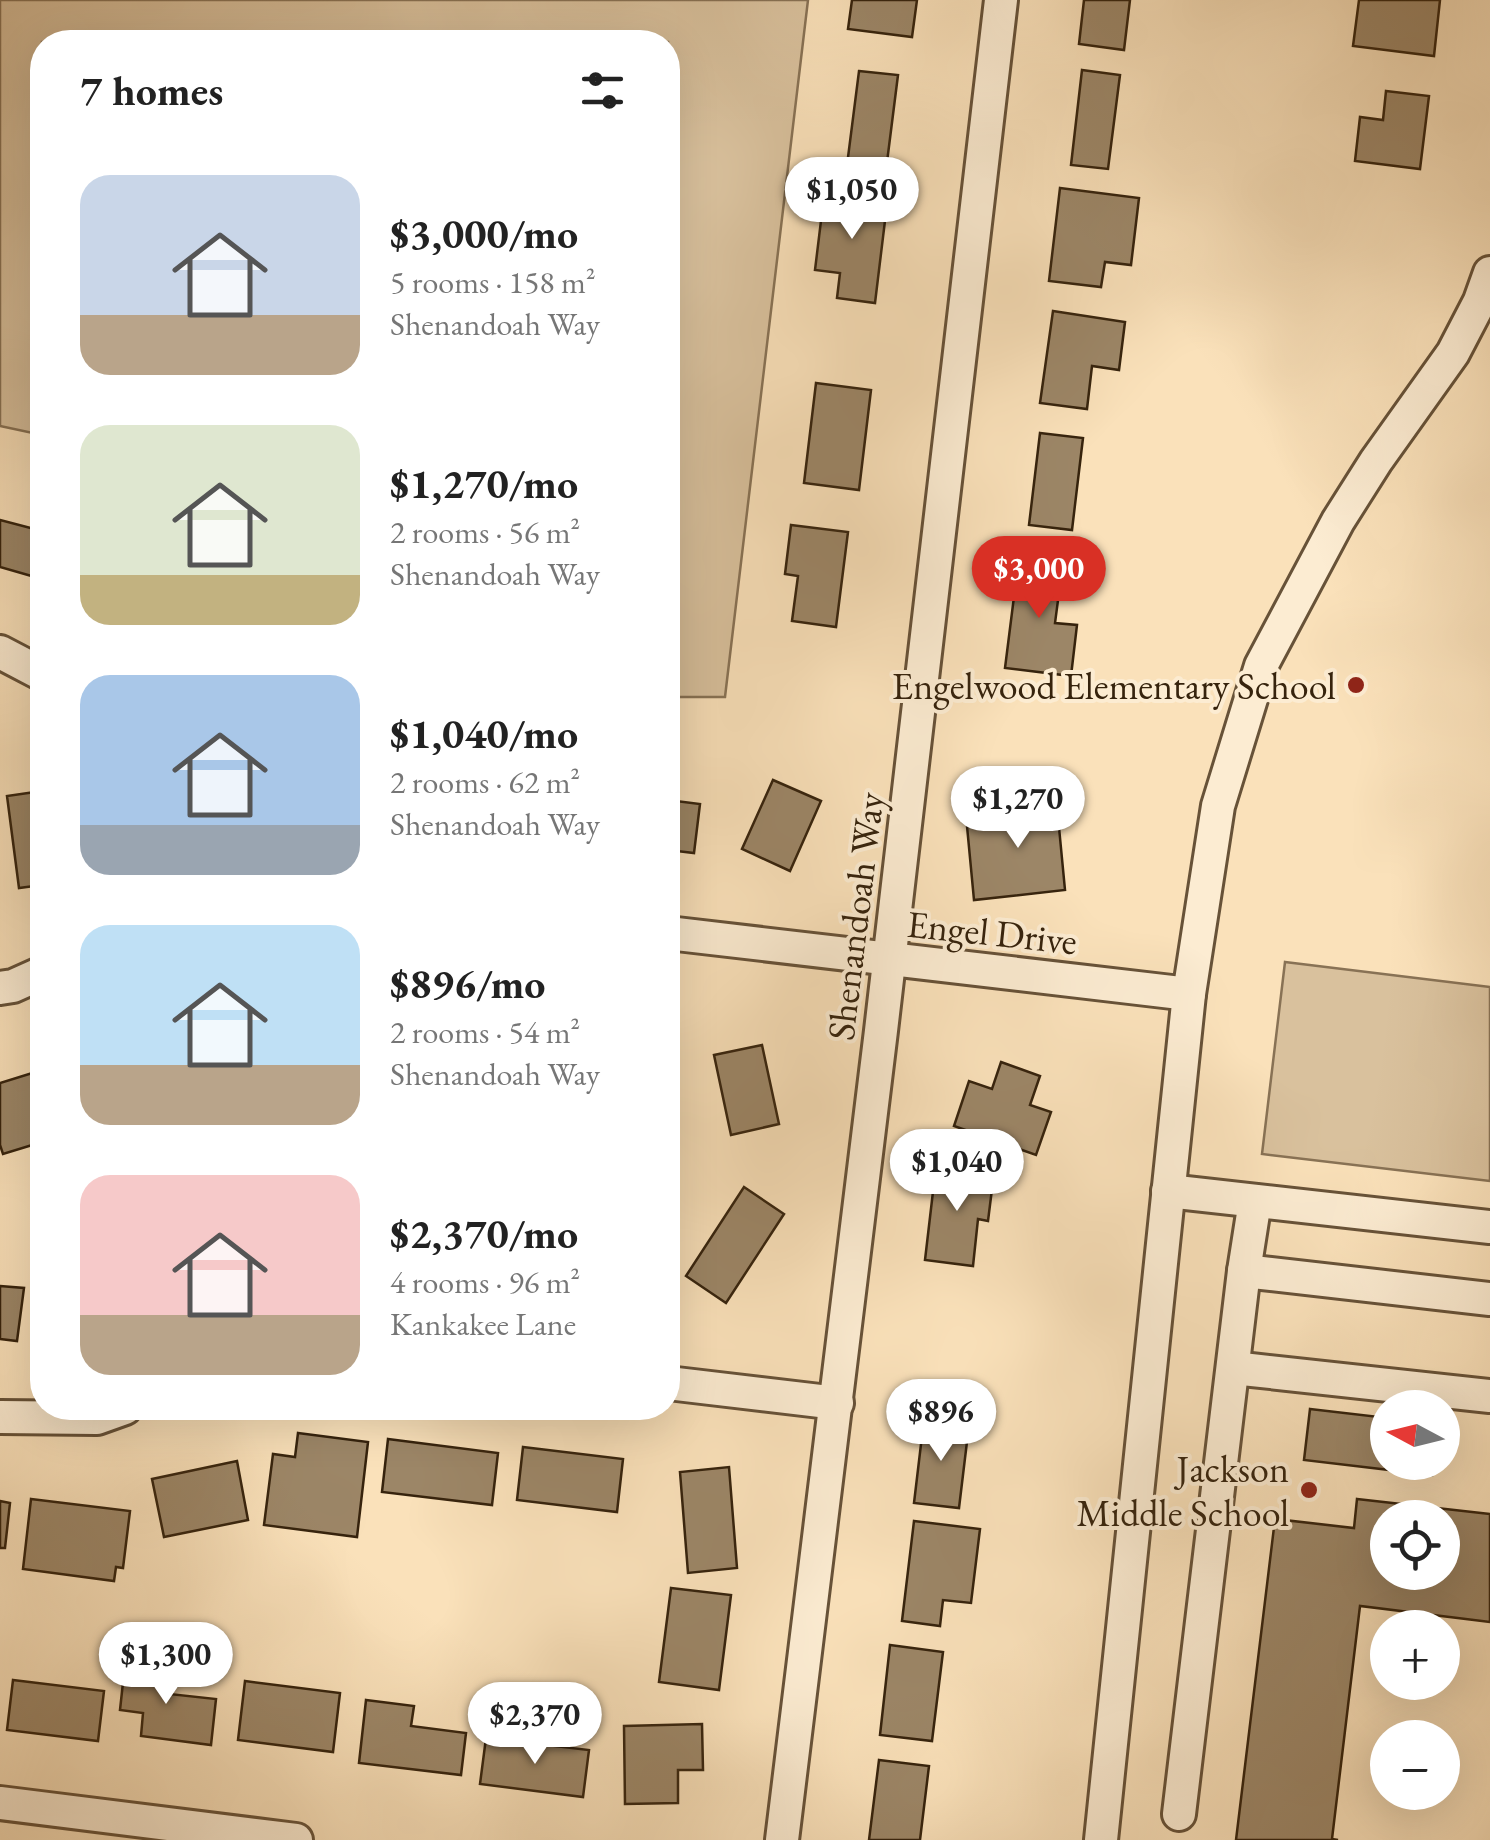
<!DOCTYPE html>
<meta charset="utf-8">
<style>
:root{--surface:#fff;--page:#f6f6f6;--text:#222;--muted:#767676;--accent:#d93025}
body{margin:0;font-family:"EB Garamond",serif;background:var(--page);color:var(--text);height:100vh;display:flex;flex-direction:column;font-size:38px;white-space:nowrap}
*{box-sizing:border-box;margin:0}
p{font-size:32px;color:var(--muted)}
.icon{flex:none;width:55px;height:55px;fill:none;stroke:currentColor;stroke-width:2;stroke-linecap:round;stroke-linejoin:round}
.map{position:relative;flex:1;overflow:hidden}
.details{position:absolute;left:30px;top:30px;width:650px;height:1390px;display:flex;flex-direction:column;background:var(--surface);border-radius:40px;box-shadow:0 10px 40px #0002}
.details>*{flex:none}
.needle{width:65px;rotate:277deg}
.fabs{position:absolute;left:1370px;top:1390px;display:grid;gap:20px}
.fabs a{display:grid;place-items:center;width:90px;height:90px;border-radius:50%;background:var(--surface);box-shadow:0 10px 40px #0002;font-size:50px}
.price{position:absolute;translate:-50% -85px;padding:0 22px;border-radius:35px;background:#fff;color:#222;font-size:32px;line-height:65px;filter:drop-shadow(0 2px 5px #0008)}
.price::after{content:'';position:absolute;left:50%;top:60px;width:30px;height:22px;margin-left:-15px;background:inherit;clip-path:polygon(0 0,100% 0,50% 100%)}
.price.selected{background:var(--accent);color:#fff}
ul{padding:0;list-style:none}
li{display:flex;align-items:center;gap:30px;height:250px;padding:0 50px}
li span{display:grid;place-items:center;flex:none;width:280px;height:200px;border-radius:30px;color:#555}
li>.icon{margin-inline-start:auto}
span .icon{width:120px;height:120px;fill:#fffc;stroke-width:1}
li b{font-size:42px}
h2{display:flex;justify-content:space-between;align-items:center;height:120px;padding:0 50px;font-size:42px}
.map>svg:first-child{display:block}
.green{fill:#d9c19d;stroke:#887255;stroke-width:2.5}
.building{fill:#9c8667;stroke:#36230d;stroke-width:2.5;fill-rule:evenodd}
.lines{fill:none;stroke-linecap:round;stroke-linejoin:round}
.minor-casing{stroke:#675238;stroke-width:38}
.minor{stroke:#fcecd2;stroke-width:32}
.poi-dot{fill:#8f2418;stroke:#fcecd2;stroke-width:4}
.labels{text-anchor:middle;dominant-baseline:central;stroke-width:8;stroke-linejoin:round;paint-order:stroke}
.poi-label{font-size:38px;fill:#36230d;stroke:#fcecd2;text-anchor:end}
.street-label{font-size:38px;fill:#36230d;stroke:#fcecd2}
</style>
<div class="map">
<svg width="1490" height="1840" viewBox="0 0 1490 1840">
<rect width="100%" height="100%" fill="#fae1ba"/>
<filter id="stains"><feTurbulence type="fractalNoise" baseFrequency=".002" numOctaves="4"/><feColorMatrix values="0 0 0 0 .2 0 0 0 0 .09 0 0 0 0 .02 0 0 0 .5 -.17"/></filter>
<radialGradient id="worn" r=".72"><stop offset=".6" stop-color="#630" stop-opacity="0"/><stop offset="1" stop-color="#630" stop-opacity=".3"/></radialGradient>
<g class="green">
<polygon points="0,0 808,0 725,697 668,697 668,42 42,42 42,435 0,426"/>
<polygon points="1285,962 1490,987 1490,1181 1262,1154"/>
</g>
<g class="building">
<polygon points="852,0 917,0 912,37 848,29"/>
<polygon points="1084,0 1130,0 1124,50 1079,44"/>
<polygon points="1359,0 1440,0 1434,56 1353,46"/>
<polygon points="1082,70 1120,75 1108,169 1071,165"/>
<polygon points="859,71 898,75 885,178 846,173"/>
<polygon points="1386,91 1429,96 1420,169 1355,161 1360,117 1383,120"/>
<polygon points="825,188 888,196 875,303 837,298 840,273 815,270"/>
<polygon points="1060,188 1139,198 1131,265 1105,262 1101,287 1049,281"/>
<polygon points="1053,311 1125,322 1119,370 1092,366 1087,409 1040,403"/>
<polygon points="816,383 871,390 859,490 804,483"/>
<polygon points="1040,433 1083,438 1072,530 1029,525"/>
<polygon points="0,520 42,531 42,579 0,567"/>
<polygon points="791,525 848,532 836,627 792,621 798,576 785,574"/>
<polygon points="1019,557 1063,562 1055,623 1077,625 1071,676 1005,668"/>
<polygon points="773,780 821,801 790,871 742,849"/>
<polygon points="42,791 42,885 19,888 7,796"/>
<polygon points="1056,796 1065,890 974,900 967,826 1007,822 1005,801"/>
<polygon points="668,800 700,804 694,853 668,850"/>
<polygon points="668,1026 678,1028 672,1072 668,1071"/>
<polygon points="762,1045 779,1124 731,1135 714,1055"/>
<polygon points="1001,1062 1040,1076 1030,1105 1051,1112 1036,1155 954,1126 969,1081 992,1089"/>
<polygon points="42,1070 42,1142 3,1154 0,1145 0,1083"/>
<polygon points="936,1166 994,1173 988,1221 978,1219 973,1266 925,1260"/>
<polygon points="744,1187 784,1214 726,1303 686,1276"/>
<polygon points="0,1286 24,1288 17,1341 0,1339"/>
<polygon points="1310,1409 1388,1418 1388,1462 1433,1462 1432,1475 1304,1460"/>
<polygon points="924,1419 969,1425 959,1508 914,1503"/>
<polygon points="298,1433 368,1442 357,1537 264,1525 273,1454 295,1457"/>
<polygon points="388,1439 498,1453 492,1505 382,1492"/>
<polygon points="523,1447 623,1459 617,1512 517,1500"/>
<polygon points="237,1461 248,1520 164,1537 152,1479"/>
<polygon points="729,1467 737,1568 688,1573 680,1472"/>
<polygon points="31,1499 130,1511 123,1568 116,1567 114,1581 23,1569"/>
<path d="M1357 1499 1490 1514V1622L1360 1606 1332 1839 1338 1840H1236L1275 1519 1354 1528ZM1388 1518H1442V1572H1388Z"/>
<polygon points="0,1501 10,1503 5,1548 0,1548"/>
<polygon points="914,1521 980,1529 971,1603 943,1600 940,1626 902,1621"/>
<polygon points="671,1588 731,1595 719,1690 659,1682"/>
<polygon points="890,1645 943,1652 932,1741 880,1735"/>
<polygon points="125,1664 172,1670 169,1694 216,1699 211,1745 141,1736 143,1713 120,1710"/>
<polygon points="13,1680 104,1691 98,1741 7,1730"/>
<polygon points="245,1681 340,1693 333,1752 238,1740"/>
<polygon points="366,1700 414,1706 411,1726 466,1733 461,1775 359,1763"/>
<polygon points="702,1724 703,1770 678,1770 678,1803 625,1804 624,1726"/>
<polygon points="486,1738 589,1750 583,1797 480,1784"/>
<polygon points="879,1760 929,1766 920,1840 869,1840"/>
</g>
<g class="lines">
<g class="minor-casing">
<g id="minor">
<polyline points="0,652 42,674"/>
<polyline points="668,933 1189,994"/>
<polyline points="0,988 13,986 42,973"/>
<polyline points="1168,1191 1490,1227"/>
<polyline points="1244,1271 1490,1299"/>
<polyline points="1233,1368 1490,1396"/>
<polyline points="668,1383 837,1403"/>
<polyline points="0,1417 97,1418 125,1408"/>
<polyline points="0,1803 296,1840"/>
<polyline points="1179,1814 1244,1271 1255,1201"/>
<path d="M782 1840C859 1227 931 614 1001 0"/>
<polyline points="1101,1840 1189,994 1218,806 1261,666 1338,521 1376,461 1453,353 1480,301 1490,273"/>
</g>
</g>
<use href="#minor" class="minor"/>
</g>
<g class="poi-dot">
<circle cx="1356" cy="685" r="10"/>
<circle cx="1309" cy="1490" r="10"/>
</g>
<g class="labels">
<g class="poi-label">
<text x="1336" y="685">Engelwood Elementary School</text>
<text x="1289" y="1468">Jackson<tspan x="1289" dy="44">Middle School</tspan></text>
</g>
<g class="street-label">
<text transform="translate(855 916) rotate(-83)">Shenandoah Way</text>
<text transform="translate(992 932) rotate(6)">Engel Drive</text>
</g>
</g>
<rect width="100%" height="100%" filter="url(#stains)"/>
<rect width="100%" height="100%" fill="url(#worn)"/>
</svg>
<div class="fabs">
<a><svg class="needle" viewBox="-14 -14 28 28"><path d="M0-13l5 13h-10z" fill="#e53935"/><path d="M0 13l5-13h-10z" fill="#767676"/></svg></a>
<a><svg class="icon" aria-label="locate" viewBox="0 0 24 24"><circle cx="12" cy="12" r="6"/><path d="M12 2v4M12 18v4M2 12h4M18 12h4"/></svg></a>
<a>+</a>
<a>−</a>
</div>
<b class="price" style="left:852px;top:242px">$1,050</b>
<b class="price selected" style="left:1039px;top:621px">$3,000</b>
<b class="price" style="left:1018px;top:851px">$1,270</b>
<b class="price" style="left:957px;top:1214px">$1,040</b>
<b class="price" style="left:941px;top:1464px">$896</b>
<b class="price" style="left:166px;top:1707px">$1,300</b>
<b class="price" style="left:535px;top:1767px">$2,370</b>
<section class="details">
<h2>7 homes<svg class="icon" aria-label="filters" viewBox="0 0 24 24"><path d="M4 7h16M4 17h16"/><circle cx="9" cy="7" r="2"/><circle cx="15" cy="17" r="2"/></svg></h2>
<ul>
<li><span style="background:linear-gradient(#c9d6e8 70%,#b9a48a 0)"><svg class="icon" aria-label="home" viewBox="0 0 24 24"><path d="M3 11l9-7 9 7M6 9v11h12V9"/></svg></span><div><b>$3,000/mo</b><p>5 rooms · 158 m²</p><p>Shenandoah Way</p></div></li>
<li><span style="background:linear-gradient(#dfe7d0 75%,#c2b280 0)"><svg class="icon" aria-label="home" viewBox="0 0 24 24"><path d="M3 11l9-7 9 7M6 9v11h12V9"/></svg></span><div><b>$1,270/mo</b><p>2 rooms · 56 m²</p><p>Shenandoah Way</p></div></li>
<li><span style="background:linear-gradient(#a9c7e8 75%,#9aa5b1 0)"><svg class="icon" aria-label="home" viewBox="0 0 24 24"><path d="M3 11l9-7 9 7M6 9v11h12V9"/></svg></span><div><b>$1,040/mo</b><p>2 rooms · 62 m²</p><p>Shenandoah Way</p></div></li>
<li><span style="background:linear-gradient(#bfe0f5 70%,#b9a48a 0)"><svg class="icon" aria-label="home" viewBox="0 0 24 24"><path d="M3 11l9-7 9 7M6 9v11h12V9"/></svg></span><div><b>$896/mo</b><p>2 rooms · 54 m²</p><p>Shenandoah Way</p></div></li>
<li><span style="background:linear-gradient(#f6c9c9 70%,#b9a48a 0)"><svg class="icon" aria-label="home" viewBox="0 0 24 24"><path d="M3 11l9-7 9 7M6 9v11h12V9"/></svg></span><div><b>$2,370/mo</b><p>4 rooms · 96 m²</p><p>Kankakee Lane</p></div></li>
</ul>
</section>
</div>
